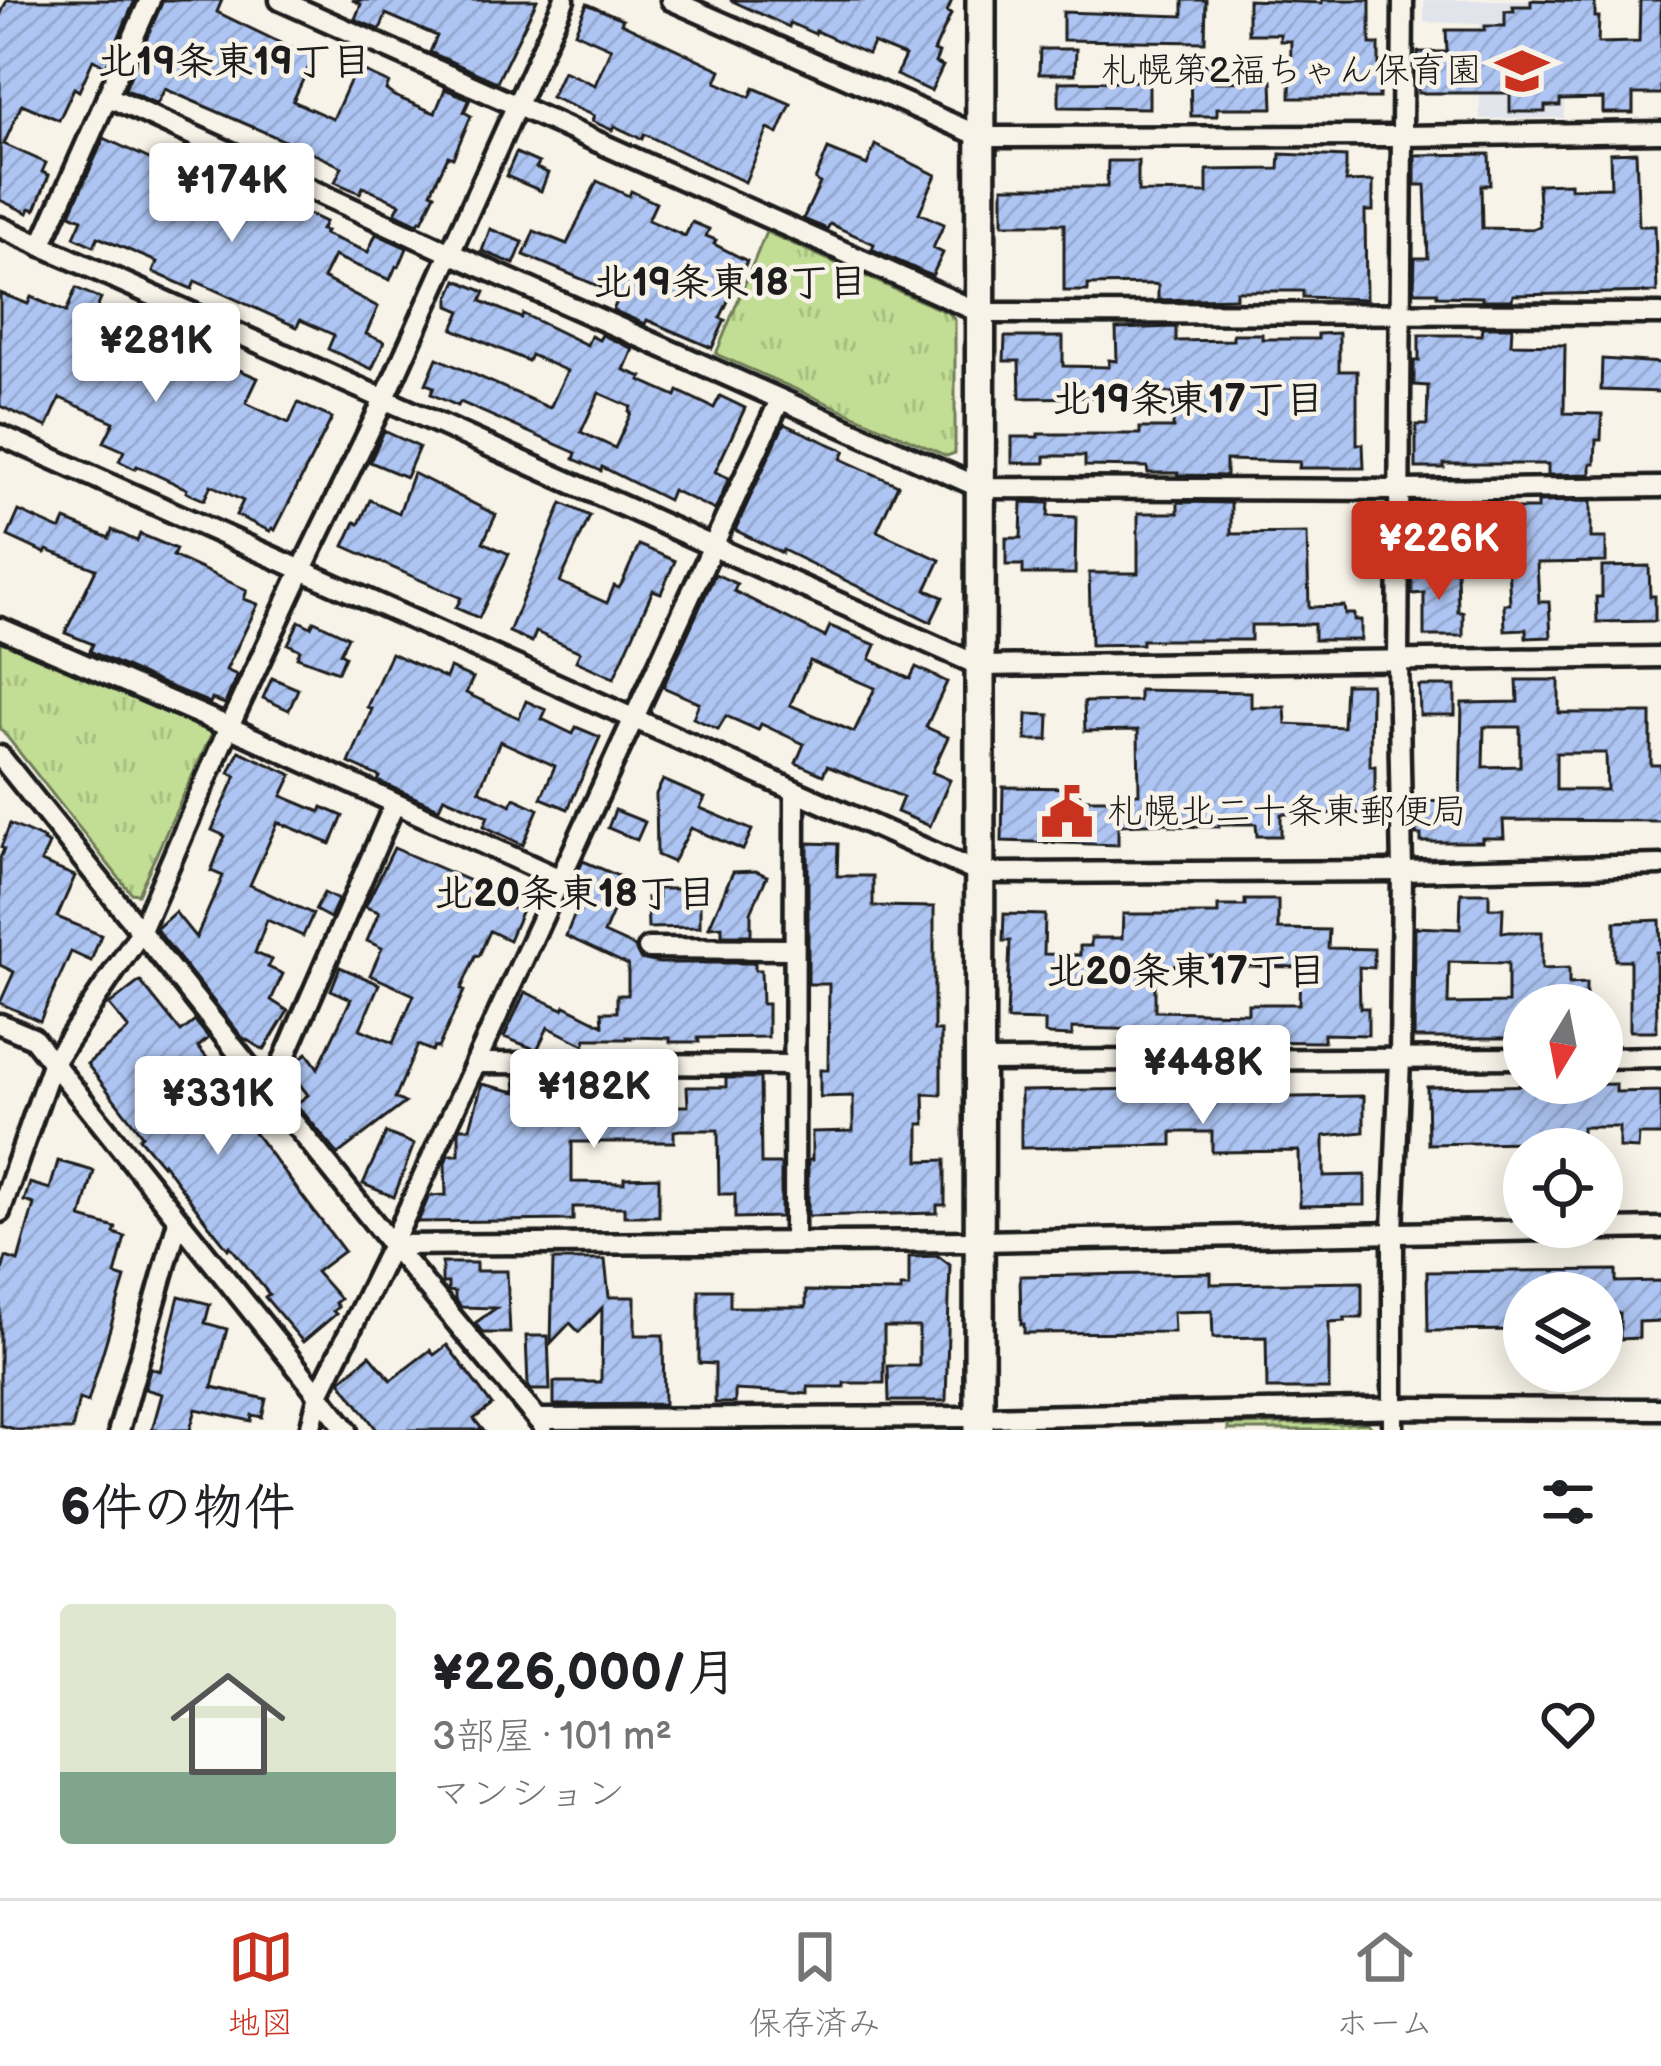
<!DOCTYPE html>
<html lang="ja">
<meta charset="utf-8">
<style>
:root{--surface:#fff;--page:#f6f6f6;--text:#202124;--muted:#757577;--line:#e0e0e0;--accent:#c8321e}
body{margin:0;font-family:"Balsamiq Sans","Klee One",sans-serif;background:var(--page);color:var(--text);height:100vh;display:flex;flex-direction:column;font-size:45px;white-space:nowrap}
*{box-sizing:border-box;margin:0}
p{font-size:39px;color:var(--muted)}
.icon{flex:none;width:66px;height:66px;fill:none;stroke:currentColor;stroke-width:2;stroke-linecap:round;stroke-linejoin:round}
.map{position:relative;height:1430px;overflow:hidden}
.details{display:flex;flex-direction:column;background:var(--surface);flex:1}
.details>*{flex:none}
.needle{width:78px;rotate:190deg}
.controls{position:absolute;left:1503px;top:984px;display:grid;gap:24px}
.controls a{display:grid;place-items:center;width:120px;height:120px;border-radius:50%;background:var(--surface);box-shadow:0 6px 30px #0003;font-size:60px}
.price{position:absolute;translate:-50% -102px;padding:0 27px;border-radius:12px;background:#fff;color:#222;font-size:39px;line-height:78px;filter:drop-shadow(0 3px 6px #0008)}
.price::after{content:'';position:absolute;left:50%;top:72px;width:36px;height:27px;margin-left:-18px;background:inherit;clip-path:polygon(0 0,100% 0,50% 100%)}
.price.selected{background:var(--accent);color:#fff}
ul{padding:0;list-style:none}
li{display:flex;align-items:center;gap:36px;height:300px;padding:0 60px}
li+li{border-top:3px solid var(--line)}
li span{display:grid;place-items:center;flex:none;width:336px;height:240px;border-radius:12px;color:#555}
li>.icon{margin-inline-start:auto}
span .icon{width:144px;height:144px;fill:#fffc;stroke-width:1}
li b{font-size:51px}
h2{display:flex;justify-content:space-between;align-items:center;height:144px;padding:0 60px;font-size:51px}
.dock{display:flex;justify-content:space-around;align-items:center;height:168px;border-top:3px solid var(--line);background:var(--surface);font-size:33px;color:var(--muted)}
.dock a{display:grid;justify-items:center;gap:6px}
.dock .selected{color:var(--accent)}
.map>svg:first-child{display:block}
.built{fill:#e1e5eb}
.park{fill:url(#park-tufts);stroke:#6f7d58;stroke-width:3}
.building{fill:url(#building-hatch);stroke:#1c1c1c;stroke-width:3;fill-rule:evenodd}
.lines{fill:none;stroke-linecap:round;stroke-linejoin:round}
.street-casing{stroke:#1c1c1c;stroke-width:27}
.secondary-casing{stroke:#1c1c1c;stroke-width:36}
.street{stroke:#f7f3e8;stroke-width:18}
.secondary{stroke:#f7f3e8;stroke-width:27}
.labels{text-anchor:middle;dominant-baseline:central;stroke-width:9;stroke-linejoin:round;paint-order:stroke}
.poi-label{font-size:36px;fill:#1c1c1c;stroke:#f7f3e8;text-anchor:end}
.neighbourhood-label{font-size:39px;font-weight:bold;fill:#1c1c1c;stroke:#f7f3e8}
</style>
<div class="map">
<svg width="1661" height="1430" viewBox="0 0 1661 1430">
<defs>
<pattern id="park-tufts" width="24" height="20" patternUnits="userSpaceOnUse" patternTransform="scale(3)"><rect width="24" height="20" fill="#c2de95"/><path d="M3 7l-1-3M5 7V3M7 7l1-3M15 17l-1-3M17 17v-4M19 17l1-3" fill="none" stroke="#a6be80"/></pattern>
<pattern id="building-hatch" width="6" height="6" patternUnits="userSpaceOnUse" patternTransform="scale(3)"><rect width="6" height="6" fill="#aec5f3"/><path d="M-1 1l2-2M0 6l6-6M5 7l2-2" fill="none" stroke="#95a9d0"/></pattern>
</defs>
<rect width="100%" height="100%" fill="#f7f3e8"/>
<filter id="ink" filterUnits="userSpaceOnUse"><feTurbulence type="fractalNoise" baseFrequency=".00833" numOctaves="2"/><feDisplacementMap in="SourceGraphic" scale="24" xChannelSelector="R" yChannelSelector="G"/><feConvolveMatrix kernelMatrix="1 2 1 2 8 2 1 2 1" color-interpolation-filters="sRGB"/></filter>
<g filter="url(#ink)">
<polygon class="built" points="1424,0 1565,0 1564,118 1480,119 1480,24 1424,22"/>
<g class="park">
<polygon points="766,232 950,314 955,320 955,453 947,456 716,354"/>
<polygon points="0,638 212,733 138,894 131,893 0,728"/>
<polygon points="1367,1423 1374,1430 1228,1430 1228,1425"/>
</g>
<g class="building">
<polygon points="7,0 135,0 106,66 93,60 79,91 74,88 59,120 22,104 4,144 46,163 42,172 49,175 35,210 30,208 28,213 0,200 0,16"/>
<polygon points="163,0 222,0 217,12 293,49 294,47 314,56 293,101 333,119 356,68 389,83 386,90 394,96 435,113 445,89 470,99 464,112 471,116 453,158 448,156 431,192 435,194 422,221 420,220 418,224 395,213 400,204 363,187 360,193 335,182 342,167 306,150 165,89 157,104 125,89"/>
<polygon points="352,0 537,0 497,82 430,52 437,36 386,14 380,30 355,19 361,4"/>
<polygon points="730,0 952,0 947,12 951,14 934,51 939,53 935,63 943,66 931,91 896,75 905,56 873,43 868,54 816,31 815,34 790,23 789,27"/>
<polygon points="1183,0 1206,0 1205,42 1063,40 1063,12 1183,16"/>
<polygon points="1248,0 1322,3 1322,0 1370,0 1370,44 1379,44 1379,98 1290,98 1291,41 1280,41 1280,34 1248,34"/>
<polygon points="1531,0 1595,2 1595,17 1599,17 1598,43 1639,42 1640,0 1661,0 1661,94 1633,94 1633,113 1603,113 1603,99 1560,100 1560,106 1545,106 1545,112 1510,112 1510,93 1418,93 1418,52 1447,52 1446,30 1485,30 1485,26 1505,26 1505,11 1514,11 1513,6 1531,6"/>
<polygon points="587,4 623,19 621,23 721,70 716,82 750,97 754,88 791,104 778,134 768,129 745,182 644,134 642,139 614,126 612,130 592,121 594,116 551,97 563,71 595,85 611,48 575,32"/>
<polygon points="1040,49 1076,49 1075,74 1039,74"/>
<polygon points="1215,64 1216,82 1272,81 1273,108 1217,108 1217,116 1191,116 1190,65"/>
<polygon points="1149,81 1149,108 1059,107 1059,82"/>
<polygon points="104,138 182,174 193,151 210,159 200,182 206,185 203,191 251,213 261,191 325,222 321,230 326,231 324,234 368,252 376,234 407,248 399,267 396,266 390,280 334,256 323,278 378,307 366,334 384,342 372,369 328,349 334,335 300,320 297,327 195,281 192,289 153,272 157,262 98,237 94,246 74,237 82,219 70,214"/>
<polygon points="875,145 936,175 919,213 944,224 933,248 943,253 932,276 872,249 874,244 830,224 827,229 803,219 820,183 815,180 828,149 867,165"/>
<polygon points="1636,152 1639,226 1655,226 1657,292 1513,295 1512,300 1482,300 1482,297 1437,296 1437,292 1414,292 1415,258 1428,258 1425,185 1415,185 1415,155 1489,154 1490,185 1481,185 1482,228 1532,229 1540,227 1538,184 1570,183 1570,188 1611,187 1610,153"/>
<polygon points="516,153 539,163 536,168 548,173 541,191 506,176"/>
<polygon points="1280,154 1346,157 1346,182 1373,181 1373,211 1365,211 1366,299 1303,297 1303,291 1236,291 1236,298 1158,300 1158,285 1153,284 1088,285 1088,291 1064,291 1064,224 1003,224 1003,187 1107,187 1108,161 1138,161 1138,192 1207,193 1207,170 1279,169"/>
<polygon points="597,181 629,196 631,191 656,203 648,220 685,236 692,222 709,229 706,236 716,240 714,244 747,261 720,318 725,320 712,348 647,320 645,324 613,310 620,295 524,255 534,231 567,244"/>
<polygon points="490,229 523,242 514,264 482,251"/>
<path d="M457 280 485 292 481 301 521 318 523 314 587 345 591 336 599 340 602 335 633 349 624 370 642 377 640 380 676 396 678 391 714 408 720 396 745 408 715 472 729 478 715 510 672 490 668 500 602 467 601 471 574 459 576 453 460 402 458 406 431 394 434 387 426 384 437 358 550 408 567 371 531 355 528 361 453 329 461 311 449 306V298ZM599 393 631 407 629 412 631 413 615 448 581 432Z"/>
<polygon points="76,288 101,299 95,313 138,333 134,341 185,364 191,349 258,378 246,403 289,423 298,403 332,418 275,530 272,528 270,531 236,515 243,501 211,485 204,500 186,492 187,489 137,466 135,469 119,461 124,451 104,442 114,422 60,398 47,427 0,406 0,293 28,304 31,297 66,312"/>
<polygon points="1176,327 1176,341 1233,340 1233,334 1262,334 1262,339 1318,339 1318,334 1339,333 1339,371 1357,371 1357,444 1363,444 1364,468 1299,468 1300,462 1226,460 1226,476 1178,475 1178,473 1148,473 1147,467 1085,466 1085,456 1045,456 1045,463 1012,463 1012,437 1038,437 1038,434 1140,434 1140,428 1173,428 1174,393 1105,390 1105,397 1020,398 1019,361 1004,361 1005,337 1063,337 1063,366 1109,367 1109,360 1117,361 1116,329"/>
<polygon points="1482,327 1512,327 1511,344 1565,345 1564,413 1602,414 1601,440 1596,440 1595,464 1591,464 1591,474 1548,475 1548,464 1444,464 1444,468 1416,468 1416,425 1427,425 1428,386 1414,385 1414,361 1419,361 1419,335 1481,335"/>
<polygon points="1602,359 1661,363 1661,392 1601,390"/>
<polygon points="784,424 845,451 841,459 898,485 877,531 940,560 926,590 943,597 931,622 783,550 782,553 735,530"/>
<polygon points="384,431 419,447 406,477 370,462"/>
<polygon points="413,473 496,515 483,542 509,554 479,618 456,608 461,598 344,546 355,522 359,524 370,500 399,513"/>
<polygon points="1591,501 1591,538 1606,538 1606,562 1537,563 1539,602 1549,602 1551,637 1526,638 1526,629 1505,630 1504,604 1510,604 1508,564 1495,564 1495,560 1458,561 1458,522 1496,521 1496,509 1538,509 1538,502"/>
<polygon points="1022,502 1049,503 1048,516 1076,517 1075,574 1023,574 1023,565 1006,565 1006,538 1021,538"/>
<polygon points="1178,502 1231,503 1231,534 1307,533 1309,607 1344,606 1345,614 1354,614 1354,620 1361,620 1361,640 1314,640 1314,624 1272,625 1251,625 1251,640 1142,640 1142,644 1091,645 1089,573 1138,573 1138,513 1178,513"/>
<polygon points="562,503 590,516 560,582 607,603 614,586 619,588 622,583 639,545 675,561 661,593 653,590 614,678 576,661 580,652 536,632 532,642 509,632"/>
<polygon points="1418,508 1453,508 1454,535 1418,535"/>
<polygon points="19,511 59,529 61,529 65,520 109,538 112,530 137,541 140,534 176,549 173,556 247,590 244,599 258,604 226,670 237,675 225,704 212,699 210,703 166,685 90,651 93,644 65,633 96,569 47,550 45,553 8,536"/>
<polygon points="1649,566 1650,596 1655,596 1655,621 1597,622 1596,597 1602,597 1602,567"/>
<polygon points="1457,571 1458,612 1463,612 1463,636 1424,636 1424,593 1412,594 1412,572"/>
<path d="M715 574 737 584 734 591 825 637 830 626 876 645 870 659 910 679 916 667 947 682 926 727 948 737 932 772 950 780 930 826 897 812 903 797 827 766 823 775 796 763 804 744 761 724 758 730 726 716 718 729 693 718 699 703 663 687ZM810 661 875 688 854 732 790 705Z"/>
<polygon points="299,621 311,627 314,621 348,637 340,653 345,656 338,672 297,657 300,650 288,644"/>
<polygon points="391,653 446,678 450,668 473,678 466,693 519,718 526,701 546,710 542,719 573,734 576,727 600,737 568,809 541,798 555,766 500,741 479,790 511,805 514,798 538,809 523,845 484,826 488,816 444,797 439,808 378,781 380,777 349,763 372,709 367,707"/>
<polygon points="272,678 298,689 289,710 263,698"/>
<path d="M1517 680H1559V713H1651V765H1661V821L1503 820 1504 838H1482V842H1421V835H1416L1414 801 1460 800 1462 703 1518 702ZM1484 727H1520V766L1483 767ZM1556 753H1606L1607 790H1556Z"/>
<polygon points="1345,684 1371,684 1370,766 1375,766 1375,813 1281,814 1281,836 1257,836 1256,824 1219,824 1219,827 1171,826 1171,823 1118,825 1118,845 1002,841 1003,787 1079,788 1080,799 1134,799 1133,794 1139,794 1138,730 1085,731 1084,702 1139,701 1139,690 1251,692 1251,707 1285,707 1286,724 1343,727"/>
<polygon points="1419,686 1455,686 1455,715 1420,715"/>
<polygon points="1027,714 1049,715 1048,740 1026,740"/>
<polygon points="239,751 292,775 282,796 320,812 322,807 343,816 331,844 278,822 250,885 313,914 303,936 267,920 255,953 272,960 268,967 283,974 271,1000 288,1011 264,1050 242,1037 156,929 175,912 196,938 223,876 211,871 225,836 212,830 236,776 229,773"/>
<polygon points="663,780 705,798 700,808 752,830 743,850 691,828 673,862 657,855 656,794"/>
<polygon points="615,810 645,822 637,840 608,828"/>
<polygon points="10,824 44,839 43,841 49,844 41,862 75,876 57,917 101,935 91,961 71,952 40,1021 0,1003 14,972 0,965 0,858 4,849 1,847"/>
<polygon points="808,843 838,844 837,876 873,876 873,906 934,907 934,1031 941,1031 941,1095 924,1094 925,1124 919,1124 919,1161 945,1160 945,1205 937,1205 937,1213 808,1216 808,1160 812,1160 812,1132 853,1131 853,1096 820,1097 820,1070 828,1070 829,984 808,984"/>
<polygon points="394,848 488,889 485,896 521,912 509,940 490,931 479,956 476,955 461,989 464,991 438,1048 434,1047 432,1051 418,1045 395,1098 405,1103 338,1154 296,1104 308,1095 292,1074 299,1059 307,1053 318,1068 351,999 331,990 340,967 379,984 360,1029 393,1043 414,995 370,975 382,948 367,941 379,912 365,907"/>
<polygon points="583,861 621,877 615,890 623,889 604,933 635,947 640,959 659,963 755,963 755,970 761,970 762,1004 768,1004 768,1037 698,1038 699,1042 670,1042 670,1038 628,1037 630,1039 586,1039 584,1045 548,1027 537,1050 504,1037 525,992 563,1009 565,1006 603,1025 602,1012 617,1012 617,995 628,995 628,965 566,936 585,887 573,882"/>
<polygon points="756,871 767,876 751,912 751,935 722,935 722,926 709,927 726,888 729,888 726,887 733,872"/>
<polygon points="658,889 700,889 700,927 648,928 647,898 658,903"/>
<polygon points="324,893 338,900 330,918 315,910"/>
<path d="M1461 893H1489V908H1503L1502 932H1542V969L1569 968V984L1586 983V1005H1524V1038H1414L1415 927 1460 929ZM1449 962 1508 963V1003L1448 1004Z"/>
<path d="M1245 900H1278V929L1329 930 1328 948 1374 949V968L1359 967 1360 1008H1368V1035L1324 1034V1042L1247 1041 1152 1037V1030L1072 1028V1036L1049 1035 1045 1033V1021L1007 1020 1010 941H1003L1004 914 1045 915 1044 954 1080 955V946H1091V938H1122L1123 914H1218V906H1245ZM1188 957H1245V966L1300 967 1299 1004H1248V1013L1155 1011V966L1188 965Z"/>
<polygon points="1660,920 1661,952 1656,952 1657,1031 1630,1031 1630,960 1615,960 1615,922"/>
<polygon points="140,981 181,1032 195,1021 209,1038 198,1047 230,1086 222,1092 231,1103 224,1113 234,1106 344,1251 316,1272 340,1299 335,1303 338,1307 333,1311 336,1314 303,1342 265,1297 269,1294 230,1246 228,1249 205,1220 163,1163 162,1165 139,1138 142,1135 87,1064 129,1029 109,1005"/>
<polygon points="557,1077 557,1086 637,1083 637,1106 688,1106 687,1087 726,1087 726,1078 760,1078 761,1164 781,1164 781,1217 735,1218 735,1194 719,1194 718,1130 680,1130 674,1131 674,1142 572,1142 572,1182 624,1183 624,1178 659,1177 659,1216 624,1216 624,1207 573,1207 573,1220 418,1222 429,1196 446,1195 445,1163 448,1155 459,1155 459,1132 460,1128 470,1128 482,1084 516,1092 515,1078"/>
<polygon points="1616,1084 1616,1092 1661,1091 1661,1135 1639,1135 1638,1149 1619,1148 1619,1127 1582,1127 1582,1141 1428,1144 1427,1087"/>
<polygon points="1210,1088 1211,1098 1364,1096 1364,1132 1324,1136 1324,1176 1365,1175 1365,1205 1300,1206 1299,1151 1212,1152 1212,1132 1172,1132 1172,1145 1021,1148 1021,1091"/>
<polygon points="386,1133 414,1144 394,1197 363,1184"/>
<polygon points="58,1161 94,1171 81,1218 116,1228 114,1233 125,1237 115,1275 125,1278 88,1402 79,1399 72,1430 18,1430 0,1425 0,1278 6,1257 18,1261 34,1204 24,1201 30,1183 50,1189"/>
<polygon points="938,1256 950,1265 946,1401 889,1401 888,1366 919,1366 919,1327 884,1327 884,1383 844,1383 844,1387 808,1387 808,1394 735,1390 735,1403 715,1403 715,1364 699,1363 699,1290 730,1290 730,1307 806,1307 806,1291 901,1292 901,1287 909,1287 909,1257"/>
<polygon points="553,1260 605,1260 609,1297 635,1297 635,1335 663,1335 664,1404 554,1405 554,1382 601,1382 602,1308 579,1332 570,1323 551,1343"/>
<polygon points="442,1263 476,1263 476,1271 507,1271 510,1333 483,1333 475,1323 496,1308 461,1307 455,1299 455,1292 448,1291 448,1283 442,1283"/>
<polygon points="1616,1270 1616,1282 1661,1281 1661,1321 1639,1322 1639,1338 1620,1339 1620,1313 1602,1313 1602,1293 1524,1293 1524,1330 1428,1331 1427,1272"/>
<polygon points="1211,1273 1211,1284 1362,1282 1362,1318 1344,1318 1345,1321 1329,1322 1329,1389 1267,1389 1266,1337 1213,1338 1212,1311 1173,1312 1174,1332 1024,1333 1024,1324 1021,1324 1020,1276"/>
<polygon points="179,1296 210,1304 205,1323 227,1329 212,1387 266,1399 262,1417 252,1415 251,1421 196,1409 190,1430 152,1430 162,1394 145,1389 150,1368 160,1371"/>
<polygon points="526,1336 548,1336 550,1390 531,1390 528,1386"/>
<polygon points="447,1345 492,1405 474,1419 483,1430 377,1430 340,1381 370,1355 391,1380 430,1350 434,1355"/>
</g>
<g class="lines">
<g class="street-casing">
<g id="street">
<polyline points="280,0 981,313 1661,314"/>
<polyline points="671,0 982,137 1401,136 1661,132"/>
<polyline points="107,96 450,253 981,488 1399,490 1661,487"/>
<polyline points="0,227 980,666 1661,657"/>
<polyline points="41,246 150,0"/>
<polyline points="0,435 979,873 1402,871 1661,865"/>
<polyline points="0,628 229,727 560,879"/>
<polyline points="0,756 392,1245 543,1426"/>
<polyline points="648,948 794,949"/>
<polyline points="0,1024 33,1038 347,1430"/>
<polyline points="1602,1058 1661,1057"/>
<polyline points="979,1061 1524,1058"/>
<polyline points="476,1063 794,1065"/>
<polyline points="270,1091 394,805"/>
<polyline points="0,1212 52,1064 140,933 229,727 302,569 384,400 564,0"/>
<polyline points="794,1242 795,791"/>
<polyline points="392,1245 979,1241 1661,1228"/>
<polyline points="537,1419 979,1417 1409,1408 1661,1409"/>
<polyline points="119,1430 178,1221"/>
<polyline points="310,1430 319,1394 392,1245 780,400"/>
<polyline points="1393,1430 1393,1231 1400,1059 1402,871 1398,662 1403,0"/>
</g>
</g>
<g class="secondary-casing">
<polyline id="secondary" points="979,1430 981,0"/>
</g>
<use href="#street" class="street"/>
<use href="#secondary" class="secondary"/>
</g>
</g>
<defs>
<g id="school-bare" transform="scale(4.14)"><path d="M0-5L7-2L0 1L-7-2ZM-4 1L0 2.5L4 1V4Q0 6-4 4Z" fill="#c8321e" stroke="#f7f3e8" stroke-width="2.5" paint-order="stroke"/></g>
<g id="civic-bare" transform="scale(4.14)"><path d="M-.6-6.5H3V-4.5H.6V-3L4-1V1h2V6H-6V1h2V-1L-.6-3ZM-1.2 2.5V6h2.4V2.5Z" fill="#c8321e" stroke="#f7f3e8" stroke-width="2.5" paint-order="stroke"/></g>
</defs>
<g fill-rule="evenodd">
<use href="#school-bare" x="1522" y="71"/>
<use href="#civic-bare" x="1067" y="812"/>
</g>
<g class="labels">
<g class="poi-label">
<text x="1482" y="71">札幌第2福ちゃん保育園</text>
<text x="1107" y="812" text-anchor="start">札幌北二十条東郵便局</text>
</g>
<g class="neighbourhood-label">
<text x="234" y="62">北19条東19丁目</text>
<text x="730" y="283">北19条東18丁目</text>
<text x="1188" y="400">北19条東17丁目</text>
<text x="575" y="894">北20条東18丁目</text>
<text x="1186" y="972">北20条東17丁目</text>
</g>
</g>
</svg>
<div class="controls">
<a><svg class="needle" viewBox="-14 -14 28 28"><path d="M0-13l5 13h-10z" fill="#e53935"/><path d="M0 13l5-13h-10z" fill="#757577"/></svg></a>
<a><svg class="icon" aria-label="locate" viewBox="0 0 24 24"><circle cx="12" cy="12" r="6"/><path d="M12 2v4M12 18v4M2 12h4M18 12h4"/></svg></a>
<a><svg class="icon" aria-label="layers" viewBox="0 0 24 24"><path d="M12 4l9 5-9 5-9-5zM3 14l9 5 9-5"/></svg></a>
</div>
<b class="price" style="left:232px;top:245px">¥174K</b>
<b class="price" style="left:156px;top:405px">¥281K</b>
<b class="price selected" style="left:1439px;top:603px">¥226K</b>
<b class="price" style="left:1203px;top:1127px">¥448K</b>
<b class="price" style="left:594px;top:1151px">¥182K</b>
<b class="price" style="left:218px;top:1158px">¥331K</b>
</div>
<section class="details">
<h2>6件の物件<svg class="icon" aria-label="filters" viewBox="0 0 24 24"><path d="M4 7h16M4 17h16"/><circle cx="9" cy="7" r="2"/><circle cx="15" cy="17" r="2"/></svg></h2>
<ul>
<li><span style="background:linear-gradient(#dfe7d0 70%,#7fa58c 0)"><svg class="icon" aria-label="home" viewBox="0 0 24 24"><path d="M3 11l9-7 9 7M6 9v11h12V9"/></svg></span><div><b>¥226,000/月</b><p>3部屋 · 101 m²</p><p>マンション</p></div><svg class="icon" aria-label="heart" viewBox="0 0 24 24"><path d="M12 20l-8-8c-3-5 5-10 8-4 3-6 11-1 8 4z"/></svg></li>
</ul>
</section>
<nav class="dock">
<a class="selected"><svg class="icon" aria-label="map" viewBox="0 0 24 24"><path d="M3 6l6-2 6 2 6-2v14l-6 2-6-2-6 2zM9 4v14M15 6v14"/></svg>地図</a>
<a><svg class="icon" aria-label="saved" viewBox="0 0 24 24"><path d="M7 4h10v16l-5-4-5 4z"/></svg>保存済み</a>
<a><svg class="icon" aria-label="home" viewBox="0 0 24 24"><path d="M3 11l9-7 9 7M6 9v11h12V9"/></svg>ホーム</a>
</nav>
